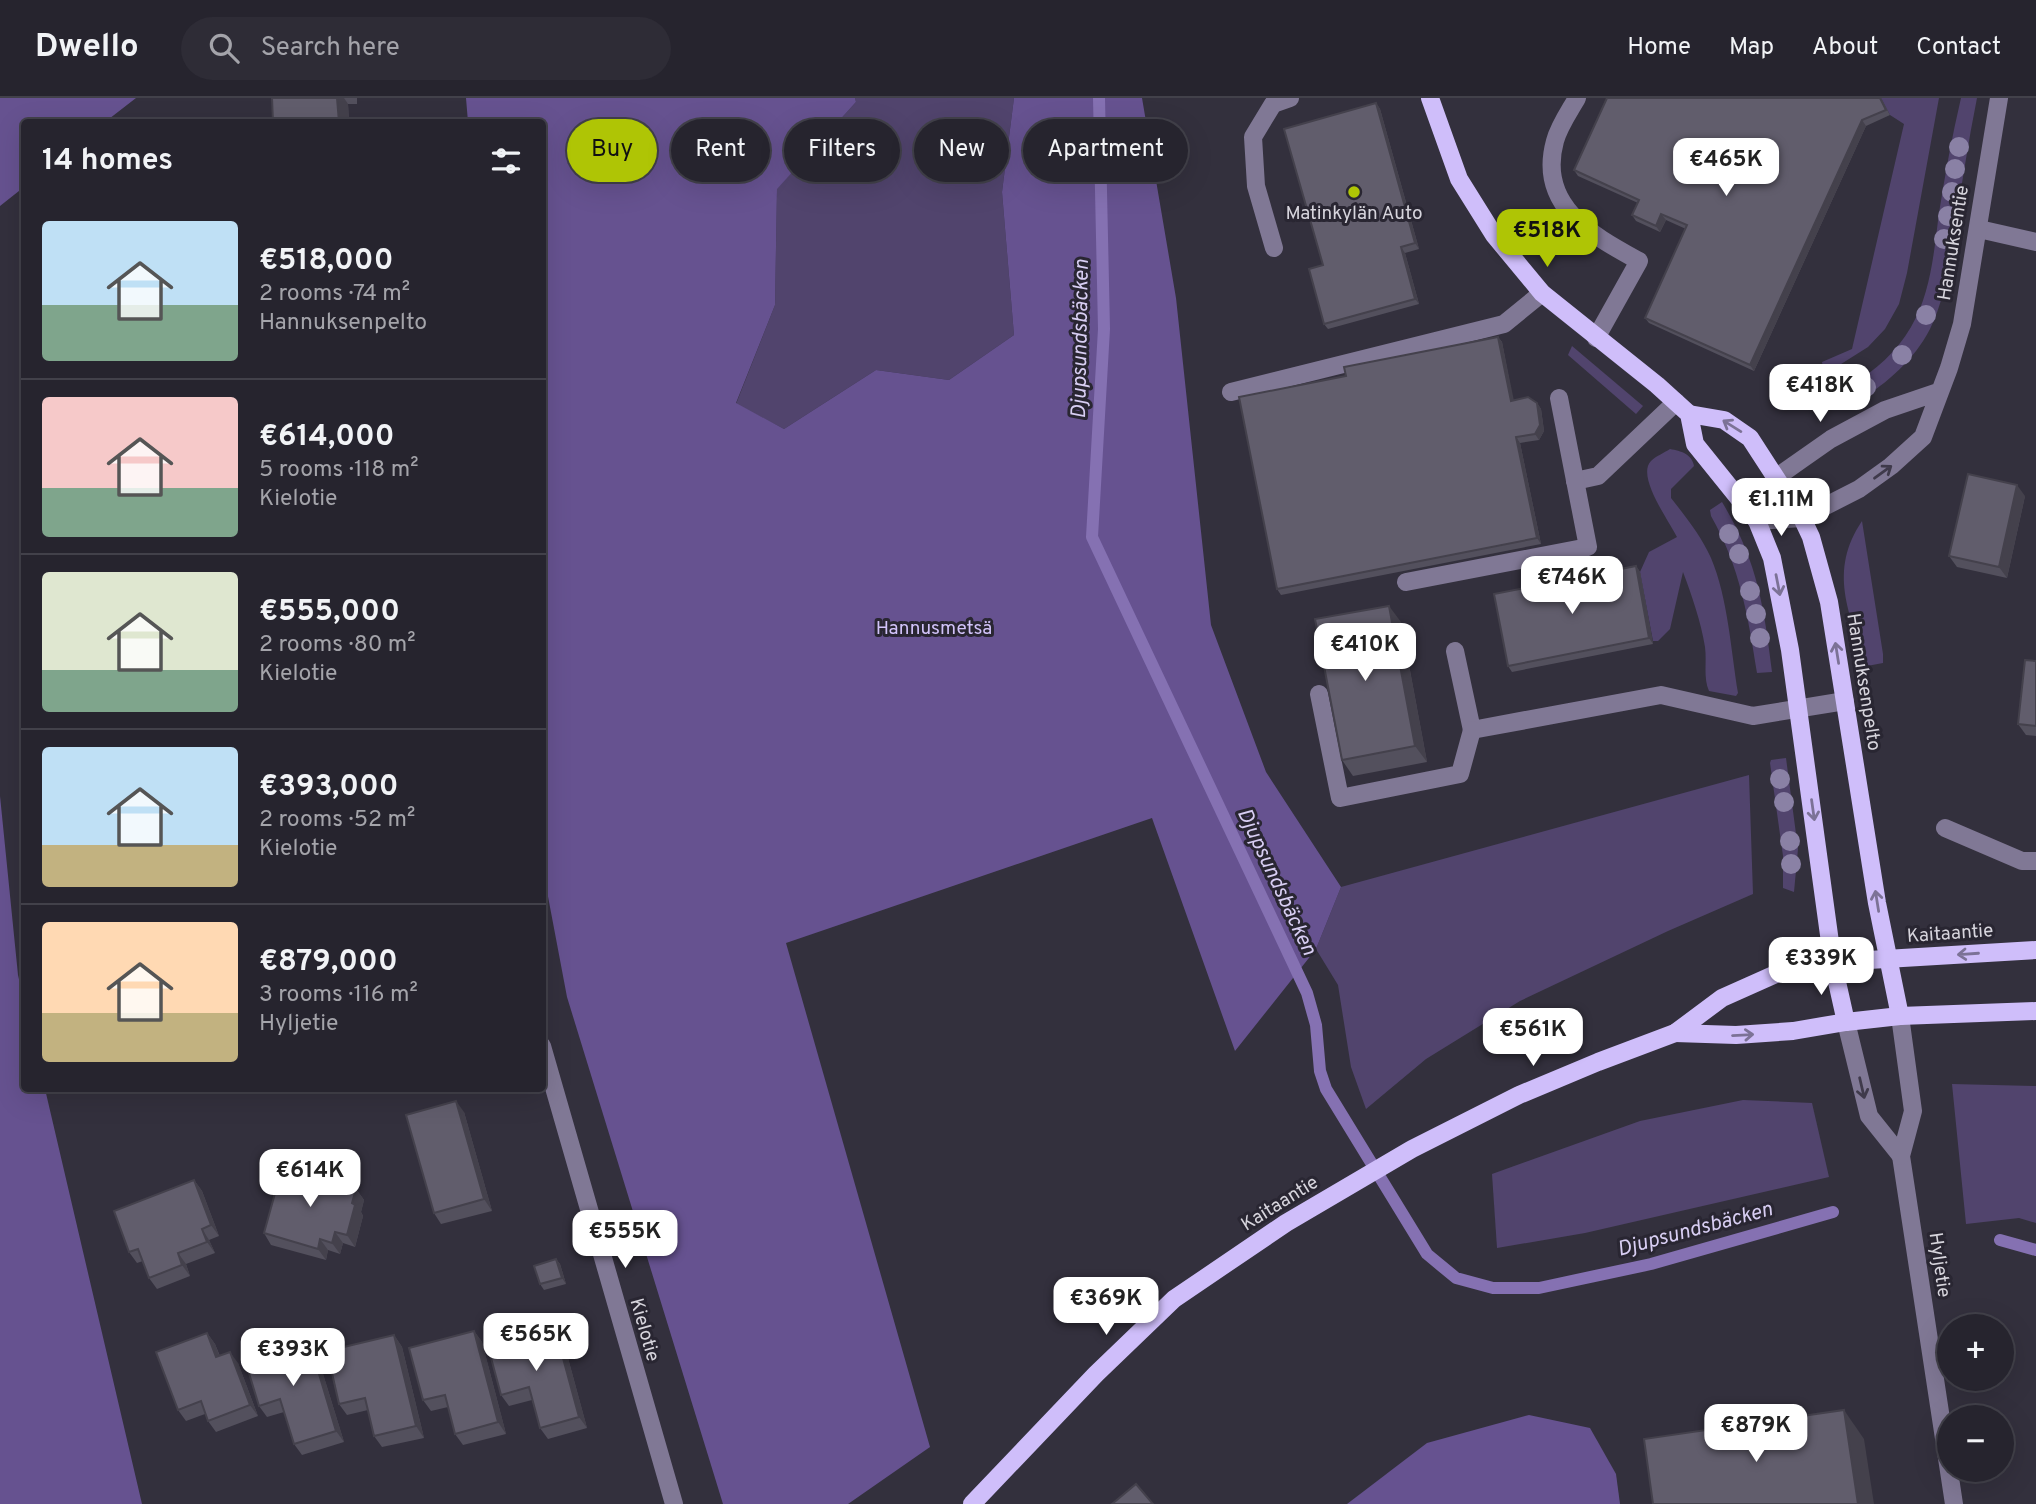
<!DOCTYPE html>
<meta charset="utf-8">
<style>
:root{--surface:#26242e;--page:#2e2c36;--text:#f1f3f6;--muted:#a4a4aa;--line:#42414a;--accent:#afc505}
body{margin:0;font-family:Overpass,sans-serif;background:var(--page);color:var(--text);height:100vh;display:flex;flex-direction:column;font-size:26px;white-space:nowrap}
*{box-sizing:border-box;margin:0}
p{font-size:23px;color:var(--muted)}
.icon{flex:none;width:38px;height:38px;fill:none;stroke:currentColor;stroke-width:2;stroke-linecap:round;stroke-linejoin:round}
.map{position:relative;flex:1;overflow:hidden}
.panel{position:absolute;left:21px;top:21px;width:525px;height:973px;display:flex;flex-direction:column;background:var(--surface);border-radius:7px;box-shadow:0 7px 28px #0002,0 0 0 2px var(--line)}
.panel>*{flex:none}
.banner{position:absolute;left:567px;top:21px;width:665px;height:63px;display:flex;gap:14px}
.tools{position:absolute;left:1937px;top:1216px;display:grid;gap:14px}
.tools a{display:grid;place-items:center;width:77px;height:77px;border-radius:50%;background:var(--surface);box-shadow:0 7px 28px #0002,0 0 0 2px var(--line);font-size:35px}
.price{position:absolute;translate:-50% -60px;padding:0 16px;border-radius:14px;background:#fff;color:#222;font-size:23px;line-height:46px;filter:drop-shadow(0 2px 4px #0008)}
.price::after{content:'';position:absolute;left:50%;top:42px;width:21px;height:16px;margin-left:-10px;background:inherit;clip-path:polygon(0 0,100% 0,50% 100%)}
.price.current{background:var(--accent);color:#111}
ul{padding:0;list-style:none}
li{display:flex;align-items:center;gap:21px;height:175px;padding:0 21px}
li+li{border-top:2px solid var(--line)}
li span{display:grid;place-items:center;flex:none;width:196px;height:140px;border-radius:7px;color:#555}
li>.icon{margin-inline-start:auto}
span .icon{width:84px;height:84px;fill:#fffc;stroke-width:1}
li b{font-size:30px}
h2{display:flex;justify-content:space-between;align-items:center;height:84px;padding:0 21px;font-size:30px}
.pill{padding:0 24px;border-radius:32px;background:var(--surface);box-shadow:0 7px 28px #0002,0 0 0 2px var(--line);font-size:24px;line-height:63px}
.pill.current{background:var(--accent);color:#111}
header{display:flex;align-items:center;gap:42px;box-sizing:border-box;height:98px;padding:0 35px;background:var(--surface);border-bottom:2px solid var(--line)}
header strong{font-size:33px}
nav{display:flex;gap:38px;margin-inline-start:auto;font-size:24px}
.search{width:490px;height:63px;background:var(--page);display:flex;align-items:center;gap:18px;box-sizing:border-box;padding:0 24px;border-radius:38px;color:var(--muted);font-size:26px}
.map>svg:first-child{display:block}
.green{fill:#51446d}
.forest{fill:#665290}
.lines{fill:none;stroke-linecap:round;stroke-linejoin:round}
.stream{stroke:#8571b2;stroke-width:12}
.minor{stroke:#807895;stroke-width:18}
.major{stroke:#cfbefa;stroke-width:18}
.tree{fill:#8a81a5}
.wall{fill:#53505d}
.shaded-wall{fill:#44414c}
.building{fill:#615d6c;stroke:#44414c;stroke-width:2}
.oneway{stroke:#7c7296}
.oneway2{stroke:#3f3a4b}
.poi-dot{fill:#afc505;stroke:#292632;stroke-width:2.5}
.labels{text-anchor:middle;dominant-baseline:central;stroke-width:6;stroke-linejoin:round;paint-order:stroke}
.poi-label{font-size:19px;fill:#d7d5dd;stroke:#292632}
.street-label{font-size:19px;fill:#d7d5dd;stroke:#292632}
.park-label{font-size:19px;fill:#d2c3fa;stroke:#292632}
.water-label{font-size:21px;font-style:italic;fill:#d8cef3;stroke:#292632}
</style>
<header>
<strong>Dwello</strong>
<div class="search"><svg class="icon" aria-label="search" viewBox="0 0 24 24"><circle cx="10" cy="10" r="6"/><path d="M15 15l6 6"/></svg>Search here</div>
<nav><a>Home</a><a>Map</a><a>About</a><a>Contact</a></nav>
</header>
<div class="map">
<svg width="2036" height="1406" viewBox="0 0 2036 1406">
<rect width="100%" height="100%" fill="#33303d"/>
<g class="green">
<polygon points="855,0 1014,0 1002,94 1014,237 949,282 876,272 784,331 736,306 775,207 777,90 856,4"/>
<polygon points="1881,0 1939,0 1907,175 1899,206 1885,231 1868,249 1830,273 1823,269 1822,264 1852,251 1904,26 1890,17"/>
<path d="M1961 0H1977C1968 44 1962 88 1954 132 1949 166 1945 201 1930 231 1914 262 1888 284 1859 303L1851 288C1876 271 1896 255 1911 229 1931 195 1934 153 1939 115 1945 77 1952 38 1961 0Z"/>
<polygon points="1572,248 1643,308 1636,316 1568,257"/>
<path d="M1670 351C1681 353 1692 356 1694 368L1671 391V400C1686 419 1701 438 1711 460 1728 500 1731 553 1738 595L1736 598 1709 593C1703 580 1707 564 1705 549 1701 524 1692 498 1683 474L1670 531 1658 543H1653L1640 474 1649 454 1677 439C1669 423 1636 378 1651 363 1656 358 1664 355 1670 351Z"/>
<path d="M1722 404C1757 462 1764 508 1772 574L1757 575C1748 518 1740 469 1711 418L1710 412Z"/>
<path d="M1862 423 1883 556V565L1867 568C1849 516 1828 473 1862 423Z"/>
<polygon points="1786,660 1798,751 1794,794 1783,790 1783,758 1770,665 1771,662"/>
<polygon points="1749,677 1753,796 1668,833 1520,903 1426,961 1366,1011 1351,969 1338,887 1316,851 1341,789"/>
<polygon points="1952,986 2036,988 2036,1125 2019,1120 1966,1126"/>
<polygon points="1743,1002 1812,1005 1829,1079 1585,1135 1497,1150 1492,1076 1640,1023"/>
</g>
<g class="forest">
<polygon points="0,0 136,0 105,24 24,24 24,89 0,108"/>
<polygon points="466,0 855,0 856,4 777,91 775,207 736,305 784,331 876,272 949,282 1014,237 1002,94 1014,0 1142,0 1176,200 1211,527 1266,674 1341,789 1316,851 1235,953 1152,720 786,845 930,1349 848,1406 723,1406 567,899 543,772 542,24 468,24"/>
<polygon points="0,698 18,877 24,903 24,990 45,991 142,1406 0,1406"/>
<polygon points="1529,1317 1590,1330 1616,1376 1620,1406 1347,1406 1427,1345"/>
</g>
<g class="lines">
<g class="stream">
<polyline points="1099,0 1104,231 1092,439 1307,895 1316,927 1320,973 1326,991 1427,1156 1456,1180 1493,1190 1539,1190 1651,1166 1833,1114"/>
<polyline points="2000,1142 2036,1152"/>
</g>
<g class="minor">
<path d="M1577 0C1569 14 1559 28 1555 43 1537 108 1592 137 1639 163L1596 240"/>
<polyline points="1979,131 2036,144"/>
<polyline points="1274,150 1256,88 1253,39 1273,6 1290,0"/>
<polyline points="1231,294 1504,226 1542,195"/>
<polyline points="1938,294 1885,312 1831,341 1801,362 1777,379 1757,423 1802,420 1859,391 1891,368 1923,339 1949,270 1962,226 1999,0"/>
<polyline points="1575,383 1598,378 1676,304"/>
<polyline points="1406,484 1588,449 1559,300"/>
<polyline points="1455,553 1472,632 1661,597 1753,618 1845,603"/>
<polyline points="1319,596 1340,700 1460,676 1472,632"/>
<polyline points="1945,730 2022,763 2036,763"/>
<polyline points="1900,918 1913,1013 1901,1058 1954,1406"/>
<polyline points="1846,924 1869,1018 1901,1058"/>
<polyline points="542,948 674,1406"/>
</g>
<g class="major">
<polyline points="1430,0 1459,81 1494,137 1542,195 1657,287 1689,316 1695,346 1757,423 1772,460 1790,552 1833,866 1846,924"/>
<polyline points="1689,316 1724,322 1750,340 1802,420 1811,439 1829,504 1877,805 1900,918"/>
<polyline points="1675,935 1736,937 1793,933 1846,924 1900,918 2036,913"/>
<polyline points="972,1406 1096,1276 1174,1201 1286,1125 1412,1051 1519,997 1598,964 1675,935 1722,900 1778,875 1869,862 2036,852"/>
</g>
</g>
<g class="tree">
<circle cx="1959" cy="49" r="10"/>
<circle cx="1955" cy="71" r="10"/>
<circle cx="1952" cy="94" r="10"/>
<circle cx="1948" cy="118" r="10"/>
<circle cx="1944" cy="141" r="10"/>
<circle cx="1926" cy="217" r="10"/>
<circle cx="1902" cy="257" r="10"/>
<circle cx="1866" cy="289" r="10"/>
<circle cx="1729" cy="436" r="10"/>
<circle cx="1739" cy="456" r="10"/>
<circle cx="1750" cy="493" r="10"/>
<circle cx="1756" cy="516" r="10"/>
<circle cx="1760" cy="540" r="10"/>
<circle cx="1780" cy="681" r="10"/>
<circle cx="1784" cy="704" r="10"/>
<circle cx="1790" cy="743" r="10"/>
<circle cx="1791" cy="766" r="10"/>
</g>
<g class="wall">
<polygon points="272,0 357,0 357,6 348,6 349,24 273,24"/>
<polygon points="1881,0 1890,17 1866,28 1754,273 1649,225 1645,220 1686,131 1666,122 1660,134 1636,123 1632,117 1638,105 1578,78 1574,72"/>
<polygon points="1376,5 1380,11 1419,151 1405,155 1419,206 1328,231 1324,226 1323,167"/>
<polygon points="1498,239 1502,244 1513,302 1537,305 1541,311 1544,333 1539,342 1520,345 1541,446 1281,497 1277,491 1346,278"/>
<polygon points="2025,398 2007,480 1957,469 1949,458"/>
<polygon points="1636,468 1640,474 1653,546 1512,574 1508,568"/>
<polygon points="1401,524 1427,664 1353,678 1342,662"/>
<polygon points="2036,563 2036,638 2026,637 2018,626"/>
<polygon points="212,990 233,990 215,995"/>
<polygon points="464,1014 492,1113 441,1126 434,1115"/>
<polygon points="194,1082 202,1093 219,1138 209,1142 215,1155 186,1166 190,1178 157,1191 149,1180 143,1163 137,1165 129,1154"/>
<polygon points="356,1091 364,1102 361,1114 363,1118 355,1149 343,1145 340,1156 328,1152 326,1162 271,1147 264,1135"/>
<polygon points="556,1161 560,1166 566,1186 544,1192 540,1186"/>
<polygon points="474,1233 482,1244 506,1336 463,1347 455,1336 448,1309 431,1313 423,1302"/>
<polygon points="207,1235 215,1246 220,1258 238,1265 258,1318 216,1334 208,1323 205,1316 186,1323 178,1312"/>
<polygon points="394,1237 402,1249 424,1340 382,1349 374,1338 368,1312 347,1317 339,1306"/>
<polygon points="562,1238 587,1330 548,1341 540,1330 532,1302 509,1308 501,1297"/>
<polygon points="315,1250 344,1344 302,1357 294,1346 284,1314 267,1319 259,1308"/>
</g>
<g class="shaded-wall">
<polygon points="337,0 344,0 348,6 349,24 339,24"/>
<polygon points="1376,5 1380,11 1419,151 1415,145"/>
<polygon points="1862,22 1866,28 1754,273 1750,267"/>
<polygon points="1661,116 1666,122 1660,134 1656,128"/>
<polygon points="1401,149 1405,155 1419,206 1415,201"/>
<polygon points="1498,239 1502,244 1515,308 1511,303"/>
<polygon points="1537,305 1541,311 1544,333 1539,342 1535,336"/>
<polygon points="1516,339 1520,345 1541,446 1537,440"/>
<polygon points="2017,387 2025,398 2007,480 1999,469"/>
<polygon points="1636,468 1640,474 1653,546 1649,540"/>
<polygon points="1389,508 1401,524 1427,664 1415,648"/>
<polygon points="456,1003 464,1014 492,1113 484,1101"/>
<polygon points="194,1082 202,1093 219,1138 211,1127"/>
<polygon points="356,1091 364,1102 361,1114 363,1118 355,1149 347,1137 352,1105"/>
<polygon points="202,1131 209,1142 215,1155 207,1144"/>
<polygon points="335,1134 343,1145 340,1156 332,1145"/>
<polygon points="320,1141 328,1152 326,1162 318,1151"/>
<polygon points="178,1155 186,1166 190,1178 182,1167"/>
<polygon points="556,1161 560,1166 566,1186 562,1180"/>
<polygon points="554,1227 562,1238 587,1330 579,1319"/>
<polygon points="474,1233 482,1244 506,1336 498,1324"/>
<polygon points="207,1235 215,1246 224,1270 216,1259"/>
<polygon points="394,1237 402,1249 424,1340 416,1328"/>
<polygon points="308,1239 315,1250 344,1344 336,1333"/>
<polygon points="230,1254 238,1265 258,1318 250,1307"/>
<polygon points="1844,1312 1864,1341 1874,1406 1858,1406"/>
</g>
<g class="building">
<polygon points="272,0 337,0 339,24 273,24"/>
<polygon points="1607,0 1880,0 1886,12 1862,22 1750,267 1645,220 1687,127 1661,116 1656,128 1632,117 1639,102 1574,72"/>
<polygon points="1376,5 1415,145 1401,149 1415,201 1324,226 1309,171 1323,167 1284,31"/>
<polygon points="1498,239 1511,303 1528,299 1537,305 1540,327 1535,336 1516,339 1537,440 1277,491 1239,299 1346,278 1344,269"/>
<polygon points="1968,376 2017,387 1999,469 1949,458"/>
<polygon points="1636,468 1649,540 1508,568 1494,496"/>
<polygon points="1389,508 1415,648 1342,662 1315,521"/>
<polygon points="2025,562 2036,563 2036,628 2018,626"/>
<polygon points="456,1003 484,1101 434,1115 406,1017"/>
<polygon points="282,1070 356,1091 352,1105 355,1107 347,1137 335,1134 332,1145 320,1141 318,1151 264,1135"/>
<polygon points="194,1082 211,1127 202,1131 207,1144 178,1155 182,1167 149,1180 138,1151 129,1154 114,1113"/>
<polygon points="556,1161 562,1180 540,1186 534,1168"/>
<polygon points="554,1227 579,1319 540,1330 529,1289 501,1297 487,1245"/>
<polygon points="474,1233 498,1324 455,1336 445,1297 423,1302 409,1250"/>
<polygon points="207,1235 216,1259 230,1254 250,1307 208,1323 201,1303 178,1312 156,1254"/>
<polygon points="394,1237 416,1328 374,1338 365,1300 339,1306 327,1253"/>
<polygon points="308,1239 336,1333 294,1346 280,1301 259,1308 244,1259"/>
<polygon points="1844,1312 1858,1406 1653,1406 1644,1341"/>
<polygon points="1136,1386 1153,1406 1112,1406"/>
</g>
<defs><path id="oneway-shaft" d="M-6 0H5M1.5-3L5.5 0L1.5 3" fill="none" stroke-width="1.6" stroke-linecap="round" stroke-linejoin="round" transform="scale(1.75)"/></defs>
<g class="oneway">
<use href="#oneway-shaft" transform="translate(1732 328) rotate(-148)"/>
<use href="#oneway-shaft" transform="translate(1778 487) rotate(79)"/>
<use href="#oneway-shaft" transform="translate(1837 555) rotate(-99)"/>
<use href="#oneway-shaft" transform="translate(1813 712) rotate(82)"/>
<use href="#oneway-shaft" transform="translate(1877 803) rotate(-99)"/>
<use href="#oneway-shaft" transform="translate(1968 856) rotate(176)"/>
<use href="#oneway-shaft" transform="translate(1743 937) rotate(-3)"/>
</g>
<g class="oneway2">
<use href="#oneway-shaft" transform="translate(1883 374) rotate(-36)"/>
<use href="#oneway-shaft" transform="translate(1862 990) rotate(77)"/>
</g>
<circle class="poi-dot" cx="1354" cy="94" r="7"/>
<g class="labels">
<g class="poi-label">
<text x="1354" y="116">Matinkylän Auto</text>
</g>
<g class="street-label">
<text transform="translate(1954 145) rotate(-81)">Hannuksentie</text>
<text transform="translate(1863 584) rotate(81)">Hannuksenpelto</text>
<text transform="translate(1950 836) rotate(-4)">Kaitaantie</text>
<text transform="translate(1280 1106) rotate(-32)">Kaitaantie</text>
<text transform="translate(1939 1167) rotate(82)">Hyljetie</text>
<text transform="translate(644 1232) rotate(74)">Kielotie</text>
</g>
<g class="park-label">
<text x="934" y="531">Hannusmetsä</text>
</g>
<g class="water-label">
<text transform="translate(1081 241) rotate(-89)">Djupsundsbäcken</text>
<text transform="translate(1276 784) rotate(65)">Djupsundsbäcken</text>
<text transform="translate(1695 1132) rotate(-15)">Djupsundsbäcken</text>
</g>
</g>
</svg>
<div class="tools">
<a>+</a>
<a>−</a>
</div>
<b class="price" style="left:1726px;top:100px">€465K</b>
<b class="price current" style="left:1547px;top:171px">€518K</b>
<b class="price" style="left:1820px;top:326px">€418K</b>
<b class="price" style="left:1781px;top:440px">€1.11M</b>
<b class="price" style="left:1572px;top:518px">€746K</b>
<b class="price" style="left:1365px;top:585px">€410K</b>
<b class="price" style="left:1821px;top:899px">€339K</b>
<b class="price" style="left:1533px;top:970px">€561K</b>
<b class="price" style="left:310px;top:1111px">€614K</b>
<b class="price" style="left:625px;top:1172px">€555K</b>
<b class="price" style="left:1106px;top:1239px">€369K</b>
<b class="price" style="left:536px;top:1275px">€565K</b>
<b class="price" style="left:293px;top:1290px">€393K</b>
<b class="price" style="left:1756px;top:1366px">€879K</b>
<div class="banner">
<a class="pill current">Buy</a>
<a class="pill">Rent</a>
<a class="pill">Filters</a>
<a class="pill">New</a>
<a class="pill">Apartment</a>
</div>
<section class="panel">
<h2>14 homes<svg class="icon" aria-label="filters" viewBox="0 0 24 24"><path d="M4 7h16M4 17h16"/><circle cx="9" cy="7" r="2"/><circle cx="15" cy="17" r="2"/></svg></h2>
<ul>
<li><span style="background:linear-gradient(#bfe0f5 60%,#7fa58c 0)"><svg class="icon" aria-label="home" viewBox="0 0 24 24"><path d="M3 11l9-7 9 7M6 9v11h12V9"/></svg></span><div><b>€518,000</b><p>2 rooms · 74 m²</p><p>Hannuksenpelto</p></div></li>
<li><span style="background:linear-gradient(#f6c9c9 65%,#7fa58c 0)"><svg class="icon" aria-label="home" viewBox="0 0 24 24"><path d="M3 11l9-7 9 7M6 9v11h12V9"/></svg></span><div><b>€614,000</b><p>5 rooms · 118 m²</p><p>Kielotie</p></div></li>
<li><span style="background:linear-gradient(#dfe7d0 70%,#7fa58c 0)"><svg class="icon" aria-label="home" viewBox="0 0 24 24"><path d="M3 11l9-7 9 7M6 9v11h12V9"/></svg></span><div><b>€555,000</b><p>2 rooms · 80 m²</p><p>Kielotie</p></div></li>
<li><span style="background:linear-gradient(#bfe0f5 70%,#c2b280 0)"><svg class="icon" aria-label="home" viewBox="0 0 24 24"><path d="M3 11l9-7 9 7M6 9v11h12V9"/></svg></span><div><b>€393,000</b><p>2 rooms · 52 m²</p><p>Kielotie</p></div></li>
<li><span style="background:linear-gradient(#ffd9b3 65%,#c2b280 0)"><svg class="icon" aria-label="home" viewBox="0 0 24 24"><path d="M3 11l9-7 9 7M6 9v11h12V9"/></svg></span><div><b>€879,000</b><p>3 rooms · 116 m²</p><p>Hyljetie</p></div></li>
</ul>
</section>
</div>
